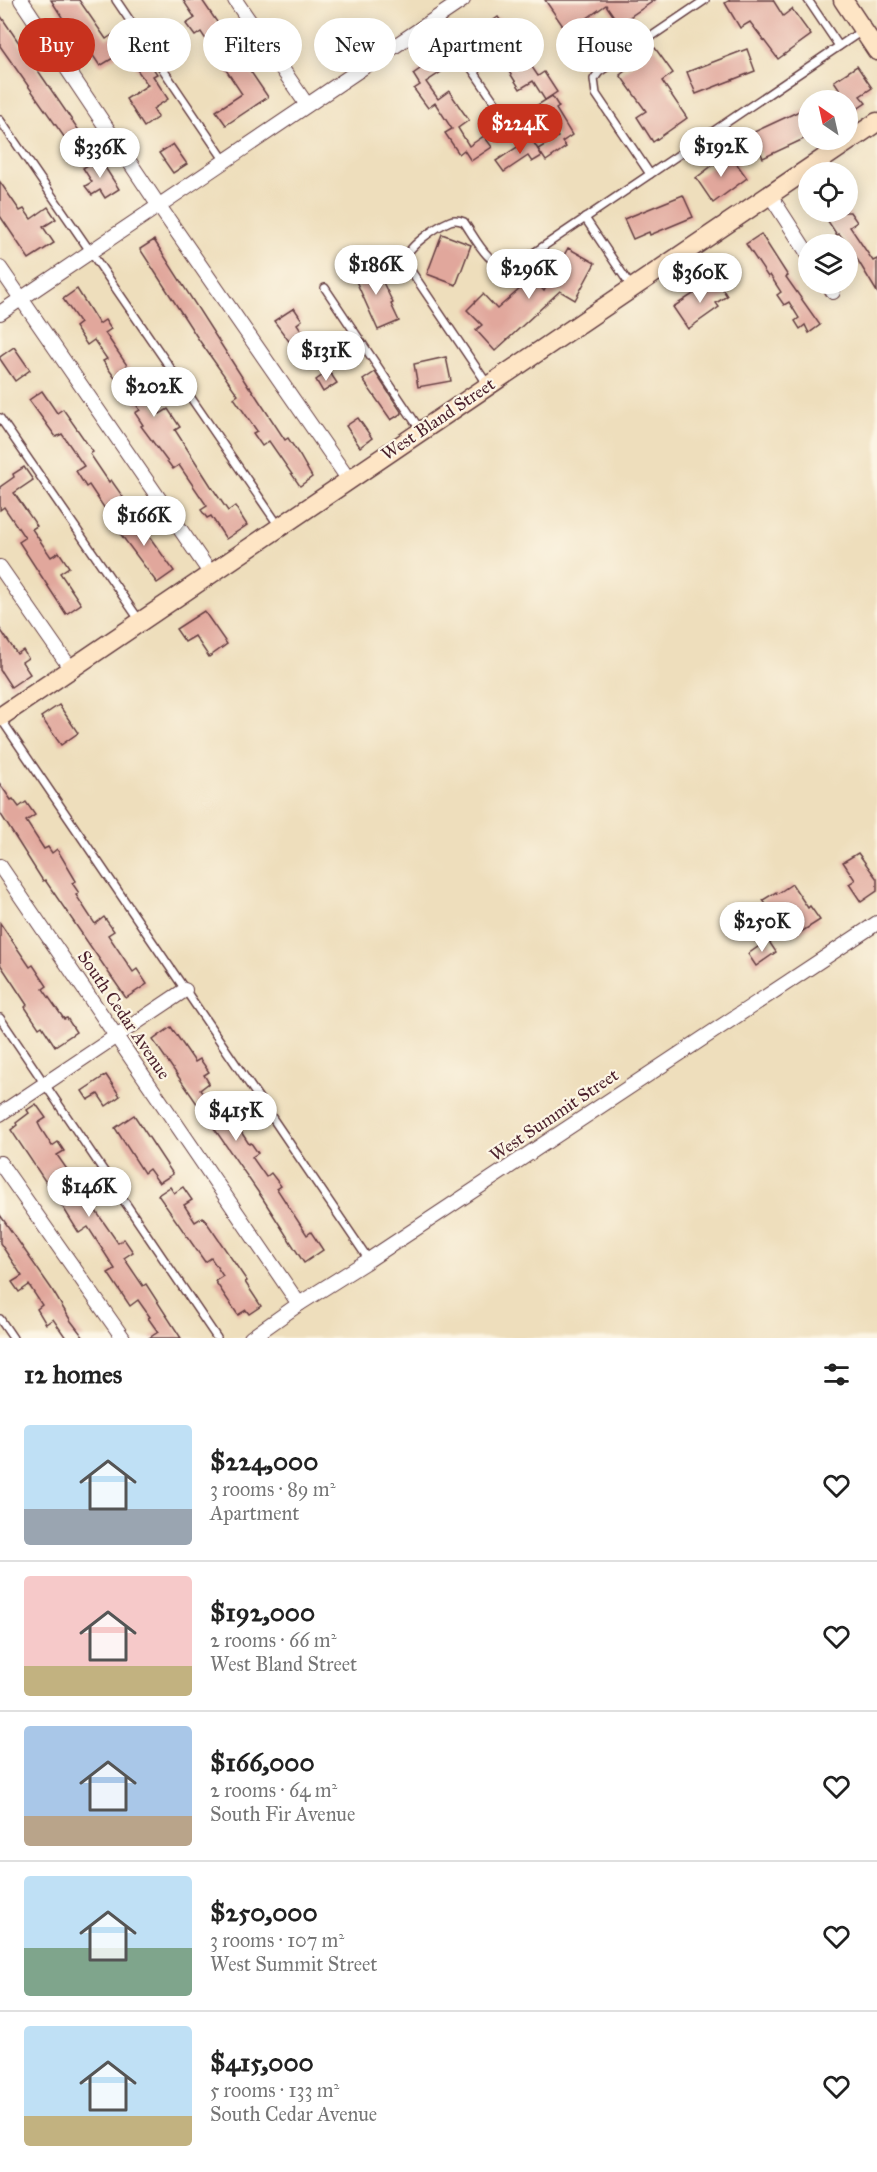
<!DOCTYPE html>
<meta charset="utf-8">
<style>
:root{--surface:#fff;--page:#f6f6f6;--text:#222;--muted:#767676;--line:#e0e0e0;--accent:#c8321e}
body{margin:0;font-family:"IM FELL Great Primer",serif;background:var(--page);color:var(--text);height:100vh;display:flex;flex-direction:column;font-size:22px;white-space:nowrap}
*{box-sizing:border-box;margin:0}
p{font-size:20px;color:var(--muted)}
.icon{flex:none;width:33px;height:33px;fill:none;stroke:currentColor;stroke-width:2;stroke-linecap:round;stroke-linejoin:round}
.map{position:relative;height:1338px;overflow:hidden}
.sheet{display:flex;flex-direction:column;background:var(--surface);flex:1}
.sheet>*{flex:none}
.guide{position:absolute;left:18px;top:18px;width:842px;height:54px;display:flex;gap:12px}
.needle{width:39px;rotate:326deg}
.controls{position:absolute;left:798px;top:90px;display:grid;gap:12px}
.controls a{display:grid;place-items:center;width:60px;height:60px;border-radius:50%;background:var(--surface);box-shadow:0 3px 15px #0003;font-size:30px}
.price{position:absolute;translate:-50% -51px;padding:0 14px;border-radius:21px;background:#fff;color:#222;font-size:20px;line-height:39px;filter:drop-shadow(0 2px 3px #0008)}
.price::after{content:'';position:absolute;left:50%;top:36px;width:18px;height:14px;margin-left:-9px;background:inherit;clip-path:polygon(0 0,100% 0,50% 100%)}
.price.on{background:var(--accent);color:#fff}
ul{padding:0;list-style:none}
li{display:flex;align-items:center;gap:18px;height:150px;padding:0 24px}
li+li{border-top:2px solid var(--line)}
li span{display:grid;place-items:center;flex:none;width:168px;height:120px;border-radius:6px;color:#555}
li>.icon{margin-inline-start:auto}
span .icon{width:72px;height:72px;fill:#fffc;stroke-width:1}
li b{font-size:26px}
h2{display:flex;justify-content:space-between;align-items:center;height:72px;padding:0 24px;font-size:26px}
.pill{padding:0 21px;border-radius:27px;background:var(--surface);box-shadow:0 3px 15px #0003;font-size:21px;line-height:54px}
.pill.on{background:var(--accent);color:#fff}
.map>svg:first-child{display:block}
.building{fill:#e1a79c}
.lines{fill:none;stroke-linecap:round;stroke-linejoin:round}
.lane-casing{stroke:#633c41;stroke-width:10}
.street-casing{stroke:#633c41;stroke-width:16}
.secondary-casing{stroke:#633c41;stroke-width:21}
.lane{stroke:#fff;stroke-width:7}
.street{stroke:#fff;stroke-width:14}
.secondary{stroke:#fee5c5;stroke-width:18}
.labels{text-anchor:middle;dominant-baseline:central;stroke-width:4.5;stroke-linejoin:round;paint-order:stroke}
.street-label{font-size:18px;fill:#4a1f2b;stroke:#fcf5e5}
</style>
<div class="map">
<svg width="877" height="1338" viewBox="0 0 877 1338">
<rect width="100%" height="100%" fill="#fcf5e5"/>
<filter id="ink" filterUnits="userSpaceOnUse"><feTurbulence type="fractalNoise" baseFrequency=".0167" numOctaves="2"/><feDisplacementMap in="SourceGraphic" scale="12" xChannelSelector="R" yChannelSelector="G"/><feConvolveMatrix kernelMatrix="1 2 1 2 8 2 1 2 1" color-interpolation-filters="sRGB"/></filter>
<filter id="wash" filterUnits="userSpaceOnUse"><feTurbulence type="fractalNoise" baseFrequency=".008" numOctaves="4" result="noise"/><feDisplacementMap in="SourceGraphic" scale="24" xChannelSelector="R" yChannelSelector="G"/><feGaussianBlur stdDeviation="1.35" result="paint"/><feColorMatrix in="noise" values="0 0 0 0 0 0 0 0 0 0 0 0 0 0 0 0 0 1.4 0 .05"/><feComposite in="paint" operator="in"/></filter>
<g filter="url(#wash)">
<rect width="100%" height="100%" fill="#eedebc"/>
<g id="blocks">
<g class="building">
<polygon points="51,0 79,0 106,39 121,29 133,46 100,66 84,42 81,44 67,25"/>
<polygon points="183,0 202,0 268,97 226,125 216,111 242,94 201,32 195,36 186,24 195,18"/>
<polygon points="545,0 655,0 619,24 606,5 567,32"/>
<polygon points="730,0 773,0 783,16 792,9 811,35 778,59 750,22 740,28 725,3"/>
<polygon points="0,15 80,132 67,141 0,46"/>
<polygon points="498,17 505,27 510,24 524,44 519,48 538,76 544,72 557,92 545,100 533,81 520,89 501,59 513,51 500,32 485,42 478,31"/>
<polygon points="655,48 673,73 662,81 687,118 653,142 637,117 646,111 620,75"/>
<polygon points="747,49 755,71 696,94 687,72"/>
<polygon points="147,59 157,74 153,76 168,99 153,109 158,117 144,127 126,99 148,85 135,67"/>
<polygon points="433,60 441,72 426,82 438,99 449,91 461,109 469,120 458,128 469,146 484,136 492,147 471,161 464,150 459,154 445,133 452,129 435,103 428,108 414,89 420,85 413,74"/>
<polygon points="857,66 872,88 860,96 866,103 854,111 834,81"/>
<polygon points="552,96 559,107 556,109 572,135 562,142 566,147 546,161 538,149 558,137 544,116 538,121 531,109"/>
<polygon points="808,107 808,137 763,158 752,133"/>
<polygon points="531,138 542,156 532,162 528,156 504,172 496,161"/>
<polygon points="173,144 187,164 173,173 159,153"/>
<polygon points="729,153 747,178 713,203 696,178"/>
<polygon points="99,158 119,189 105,198 100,190 92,195 85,186 92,182 83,168"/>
<polygon points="0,182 20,211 24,209 31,219 48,207 56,219 43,227 54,243 29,259 0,216"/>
<polygon points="683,195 693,217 650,235 649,232 633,239 624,219"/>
<polygon points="829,212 850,212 857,222 850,227 873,261 877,259 877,292 848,244 839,234 837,235 824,215"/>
<polygon points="442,234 471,245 456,285 427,274"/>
<polygon points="761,234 788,276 786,277 820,325 809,333 805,325 800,329 795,321 799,318 789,302 784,305 777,295 781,292 770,275 768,277 746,244"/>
<polygon points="154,240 249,388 250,387 285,440 288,438 300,456 312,477 300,486 269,441 262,446 253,433 257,431 234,398 238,395 199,340 140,249"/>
<polygon points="568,248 595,263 575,300 560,291 495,351 476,330 482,325 467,310 483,294 497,309 529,281 533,285 536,282 544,291"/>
<polygon points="373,262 393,303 391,304 399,321 378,330 352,272"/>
<polygon points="716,279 727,296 716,303 719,307 688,329 673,307"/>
<polygon points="77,289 99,324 105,320 111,329 105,333 160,414 168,409 180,427 175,430 211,486 228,511 235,506 247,525 226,539 211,516 207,518 201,510 207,506 179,465 173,469 141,426 143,425 135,413 140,410 126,389 124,391 103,361 107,359 94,340 87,345 75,327 80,323 63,299"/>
<polygon points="294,308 302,320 297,324 310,343 297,352 274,321"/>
<polygon points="14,347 30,370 15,381 0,359 0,357"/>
<polygon points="446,357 451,381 418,387 414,364"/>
<polygon points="329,371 337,383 323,392 316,380"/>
<polygon points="375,372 402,413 391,420 363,380"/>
<polygon points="42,391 57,413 63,409 93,452 90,454 109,482 111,480 123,497 105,509 89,485 86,487 76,471 84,466 62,434 56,437 29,400"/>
<polygon points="358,418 372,438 360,447 346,426"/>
<polygon points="24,467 33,480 14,493 37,526 32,529 51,557 59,552 69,567 60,573 81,604 66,614 19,542 25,538 4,507 0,510 0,487 14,477 13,474"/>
<polygon points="131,511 174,571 157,583 113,524"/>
<polygon points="204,611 227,644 209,657 195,636 185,642 176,629"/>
<polygon points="0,629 17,654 23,650 28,658 22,662 30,674 11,687 0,670"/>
<polygon points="59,705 78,733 61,745 41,717"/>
<polygon points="0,784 11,800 13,799 19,807 26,802 35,815 26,821 44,849 48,847 52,853 57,849 76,881 72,883 79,893 76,895 95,924 104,917 114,931 108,935 133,972 137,969 147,984 126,998 45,880 43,881 0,813"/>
<polygon points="858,853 877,879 877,891 861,902 849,884 855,880 843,862"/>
<polygon points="792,884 808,908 810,906 820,920 798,934 785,916 777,921 763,900 776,892 777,894"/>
<polygon points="0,923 30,967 33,965 47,986 43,989 64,1019 67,1018 76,1032 55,1046 42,1026 39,1028 25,1007 27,1005 0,964"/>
<polygon points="768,940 776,952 756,966 748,954"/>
<polygon points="171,1027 195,1062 200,1059 209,1072 204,1075 209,1083 200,1090 210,1104 222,1096 230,1107 226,1109 249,1144 251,1143 258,1153 252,1157 266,1177 271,1173 281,1186 277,1189 307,1235 311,1232 323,1250 304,1263 263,1199 153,1040"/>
<polygon points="106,1075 120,1096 106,1106 98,1094 88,1100 82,1091"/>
<polygon points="36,1104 46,1118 38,1123 41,1129 52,1146 58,1142 64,1151 57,1155 118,1243 124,1239 133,1252 124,1258 143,1286 146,1284 181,1338 149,1338 158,1332 148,1318 150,1317 138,1300 130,1306 108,1273 115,1269 88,1227 79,1233 59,1201 65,1197 53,1180 47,1184 11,1130 17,1125 16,1123 29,1113 27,1110"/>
<polygon points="134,1115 173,1174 159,1183 149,1169 144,1173 115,1128"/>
<polygon points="170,1187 174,1193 183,1187 192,1200 184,1205 195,1222 203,1217 247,1281 245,1282 261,1306 249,1314 246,1310 238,1315 215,1281 223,1276 211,1258 205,1262 158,1195"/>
<polygon points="0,1215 51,1288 71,1321 84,1338 66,1338 53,1319 46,1324 37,1309 42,1305 29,1285 19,1292 12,1282 22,1276 0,1243"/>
</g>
</g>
</g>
<g filter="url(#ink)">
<use href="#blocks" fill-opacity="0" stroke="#633c41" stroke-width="1.5"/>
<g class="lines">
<g class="lane-casing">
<g id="lane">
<polyline points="116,0 225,161"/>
<polyline points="808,0 839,46"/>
<polyline points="437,18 511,126"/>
<polyline points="0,120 279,526"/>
<polyline points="650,174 596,94 594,79 599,72 705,0"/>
<polyline points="585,218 632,288"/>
<polyline points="325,288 421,431"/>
<path d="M488 385 405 262C404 248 438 226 450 221 455 219 459 220 464 222 476 239 489 269 513 267L863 30"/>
<polyline points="0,418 140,621"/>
<polyline points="1,719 369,1260"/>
<polyline points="0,1018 217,1338"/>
<polyline points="0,1319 13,1338"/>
</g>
</g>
<g class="street-casing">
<g id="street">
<polyline points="21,0 159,206 349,480"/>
<polyline points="235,0 307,105"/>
<polyline points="770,195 808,254"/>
<polyline points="0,268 211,574"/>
<polyline points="828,284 833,292"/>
<polyline points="0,313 463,0"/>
<polyline points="0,567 71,669"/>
<polyline points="0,866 299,1304"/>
<polyline points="0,1114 185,990"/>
<polyline points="0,1163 123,1338"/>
<polyline points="251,1338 299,1304 364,1263 877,923"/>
</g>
</g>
<g class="secondary-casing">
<g id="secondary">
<polyline points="843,0 877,51"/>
<polyline points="0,717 877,122"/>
</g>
</g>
<use href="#lane" class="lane"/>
<use href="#street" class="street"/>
<use href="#secondary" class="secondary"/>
</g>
</g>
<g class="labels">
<g class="street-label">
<text transform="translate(438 419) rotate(-34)">West Bland Street</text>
<text transform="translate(124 1015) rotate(56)">South Cedar Avenue</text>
<text transform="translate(554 1115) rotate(-34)">West Summit Street</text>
</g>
</g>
</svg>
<div class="controls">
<a><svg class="needle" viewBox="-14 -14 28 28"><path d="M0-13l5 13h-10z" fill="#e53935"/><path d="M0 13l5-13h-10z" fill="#767676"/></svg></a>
<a><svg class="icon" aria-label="locate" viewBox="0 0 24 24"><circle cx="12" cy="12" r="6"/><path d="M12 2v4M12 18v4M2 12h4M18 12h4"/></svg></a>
<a><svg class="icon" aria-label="layers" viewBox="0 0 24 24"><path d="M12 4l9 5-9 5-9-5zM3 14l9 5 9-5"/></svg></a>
</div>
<b class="price on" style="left:520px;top:155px">$224K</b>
<b class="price" style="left:721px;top:178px">$192K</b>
<b class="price" style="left:100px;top:179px">$336K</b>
<b class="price" style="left:376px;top:296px">$186K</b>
<b class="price" style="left:529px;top:300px">$296K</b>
<b class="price" style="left:700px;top:304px">$360K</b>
<b class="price" style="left:326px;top:382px">$131K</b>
<b class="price" style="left:154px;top:418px">$202K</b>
<b class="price" style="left:144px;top:547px">$166K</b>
<b class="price" style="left:762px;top:953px">$250K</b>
<b class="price" style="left:236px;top:1142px">$415K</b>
<b class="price" style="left:89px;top:1218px">$146K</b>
<div class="guide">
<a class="pill on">Buy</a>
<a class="pill">Rent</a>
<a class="pill">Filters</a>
<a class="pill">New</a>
<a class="pill">Apartment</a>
<a class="pill">House</a>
</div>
</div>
<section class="sheet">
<h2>12 homes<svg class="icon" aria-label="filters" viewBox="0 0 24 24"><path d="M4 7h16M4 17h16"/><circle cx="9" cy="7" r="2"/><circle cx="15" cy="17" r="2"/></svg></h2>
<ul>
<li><span style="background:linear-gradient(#bfe0f5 70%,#9aa5b1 0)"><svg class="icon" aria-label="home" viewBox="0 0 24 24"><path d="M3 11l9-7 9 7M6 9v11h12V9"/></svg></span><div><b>$224,000</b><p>3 rooms · 89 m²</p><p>Apartment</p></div><svg class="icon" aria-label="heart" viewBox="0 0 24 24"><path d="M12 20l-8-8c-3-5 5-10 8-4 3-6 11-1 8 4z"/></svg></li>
<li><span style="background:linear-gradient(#f6c9c9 75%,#c2b280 0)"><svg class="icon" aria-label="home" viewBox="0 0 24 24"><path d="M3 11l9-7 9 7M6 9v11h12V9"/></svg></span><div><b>$192,000</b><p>2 rooms · 66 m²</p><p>West Bland Street</p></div><svg class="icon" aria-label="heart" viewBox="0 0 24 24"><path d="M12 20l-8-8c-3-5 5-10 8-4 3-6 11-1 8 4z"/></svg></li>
<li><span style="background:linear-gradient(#a9c7e8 75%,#b9a48a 0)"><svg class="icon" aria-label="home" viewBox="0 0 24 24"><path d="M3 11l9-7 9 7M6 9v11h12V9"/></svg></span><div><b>$166,000</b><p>2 rooms · 64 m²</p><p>South Fir Avenue</p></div><svg class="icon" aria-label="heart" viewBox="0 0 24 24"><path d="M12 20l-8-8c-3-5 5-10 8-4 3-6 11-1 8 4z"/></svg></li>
<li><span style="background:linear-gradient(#bfe0f5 60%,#7fa58c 0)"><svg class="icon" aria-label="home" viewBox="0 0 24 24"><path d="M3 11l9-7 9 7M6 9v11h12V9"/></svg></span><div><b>$250,000</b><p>3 rooms · 107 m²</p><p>West Summit Street</p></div><svg class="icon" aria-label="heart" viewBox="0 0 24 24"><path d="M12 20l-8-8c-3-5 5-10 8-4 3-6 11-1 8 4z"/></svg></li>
<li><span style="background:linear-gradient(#bfe0f5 75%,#c2b280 0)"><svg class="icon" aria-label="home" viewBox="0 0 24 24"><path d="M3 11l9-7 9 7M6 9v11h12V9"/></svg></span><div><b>$415,000</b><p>5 rooms · 133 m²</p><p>South Cedar Avenue</p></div><svg class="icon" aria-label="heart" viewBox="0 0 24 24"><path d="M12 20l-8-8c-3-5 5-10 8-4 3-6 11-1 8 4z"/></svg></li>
</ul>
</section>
